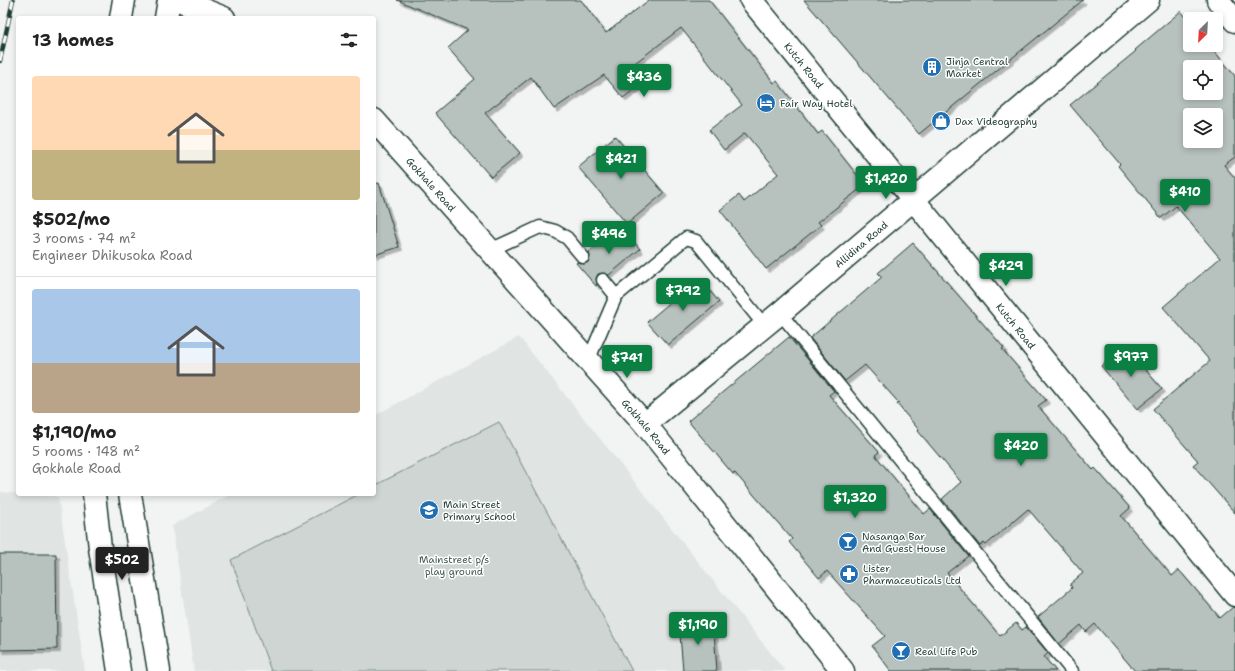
<!DOCTYPE html>
<meta charset="utf-8">
<style>
:root{--surface:#fff;--page:#f6f6f6;--text:#222;--muted:#767676;--line:#e0e0e0;--accent:#0b8043}
body{margin:0;font-family:"Shantell Sans",sans-serif;background:var(--page);color:var(--text);height:100vh;display:flex;flex-direction:column;font-size:15px;white-space:nowrap}
*{box-sizing:border-box;margin:0}
p{font-size:13px;color:var(--muted)}
.icon{flex:none;width:22px;height:22px;fill:none;stroke:currentColor;stroke-width:2;stroke-linecap:round;stroke-linejoin:round}
.map{position:relative;flex:1;overflow:hidden}
.sheet{position:absolute;left:16px;top:16px;width:360px;height:480px;display:flex;flex-direction:column;background:var(--surface);border-radius:4px;box-shadow:0 2px 6px #0003}
.sheet>*{flex:none}
.needle{width:26px;rotate:204deg}
.controls{position:absolute;left:1183px;top:12px;display:grid;gap:8px}
.controls a{display:grid;place-items:center;width:40px;height:40px;border-radius:4px;background:var(--surface);box-shadow:0 2px 6px #0003;font-size:20px}
.price{position:absolute;translate:-50% -34px;padding:0 9px;border-radius:4px;background:var(--accent);color:#fff;font-size:13px;line-height:26px;filter:drop-shadow(0 1px 2px #0008)}
.price::after{content:'';position:absolute;left:50%;top:24px;width:12px;height:9px;margin-left:-6px;background:inherit;clip-path:polygon(0 0,100% 0,50% 100%)}
.price.selected{background:#222;color:#fff}
ul{padding:0;list-style:none}
li{display:grid;align-content:center;gap:8px;height:212px;padding:0 16px}
li+li{border-top:1px solid var(--line)}
li span{display:grid;place-items:center;height:124px;border-radius:4px;color:#555}
li>.icon{margin-inline-start:auto}
span .icon{width:72px;height:72px;fill:#fffc;stroke-width:1}
li b{font-size:17px}
h2{display:flex;justify-content:space-between;align-items:center;height:48px;padding:0 16px;font-size:17px}
.map>svg:first-child{display:block}
.built{fill:#e0e4e3}
.green{fill:#ced5d3;stroke:#768984}
.building{fill:#b7c1bd;stroke:#1f3d34;fill-rule:evenodd;filter:url(#shadow)}
.lines{fill:none;stroke-linecap:round;stroke-linejoin:round}
.service-casing{stroke:#1f3d34;stroke-width:15}
.minor-casing{stroke:#1f3d34;stroke-width:25}
.tertiary-casing{stroke:#1f3d34;stroke-width:25}
.service{stroke:#fff;stroke-width:12}
.minor{stroke:#fff;stroke-width:22}
.tertiary{stroke:#fff;stroke-width:22}
.rail-casing{stroke:#1f3d34;stroke-width:4.5}
.rail{stroke:#fff;stroke-width:3;stroke-dasharray:9;stroke-linecap:butt}
.labels{text-anchor:middle;dominant-baseline:central;stroke-width:3;stroke-linejoin:round;paint-order:stroke}
.poi-label{font-size:10px;fill:#1f3d34;stroke:#fff;text-anchor:start}
.street-label{font-size:10px;fill:#1f3d34;stroke:#fff}
.park-label{font-size:10px;fill:#425b54;stroke:#fff}
</style>
<div class="map">
<svg width="1235" height="671" viewBox="0 0 1235 671">
<defs>
<filter id="shadow"><feDropShadow dx="3.5" dy="3.5" stdDeviation="0" flood-color="#0004"/></filter>
</defs>
<rect width="100%" height="100%" fill="#f2f3f3"/>
<filter id="ink" filterUnits="userSpaceOnUse"><feTurbulence type="fractalNoise" baseFrequency=".025" numOctaves="2"/><feDisplacementMap in="SourceGraphic" scale="8" xChannelSelector="R" yChannelSelector="G"/><feConvolveMatrix kernelMatrix="1 2 1 2 8 2 1 2 1" color-interpolation-filters="sRGB"/></filter>
<g filter="url(#ink)">
<g class="built">
<polygon points="519,337 785,671 194,671 172,526 231,494 374,494 374,416"/>
<polygon points="0,492 58,497 85,671 0,671"/>
</g>
<polygon class="green" points="499,422 632,671 271,671 231,560 359,494 374,494 374,486"/>
<g class="building">
<polygon points="397,0 581,0 606,33 649,0 709,0 774,83 777,81 818,134 822,131 865,185 818,222 821,225 766,269 720,210 739,195 744,202 778,174 745,133 724,150 709,130 742,105 681,28 627,69 640,85 623,98 604,75 554,109 531,77 485,113 520,153 491,177 435,113 475,79 448,48 468,30"/>
<polygon points="804,0 1083,0 919,134"/>
<path d="M1181 11 1190 22V45H1209L1235 76V157L1224 165 1235 178V513L1193 465 1198 461 1153 409 1210 361 1163 307 1220 258 1176 206 1161 218 1118 166 1120 164 1070 105 1136 51 1135 50ZM1190 67H1216V93H1190ZM1190 115H1216V141H1190Z"/>
<polygon points="615,136 664,193 627,224 578,167"/>
<polygon points="379,183 399,247 374,255 374,184"/>
<polygon points="620,226 640,249 609,275 602,273 598,274 596,278 597,285 596,286 576,263 577,262 584,264 588,262 590,256 589,252"/>
<polygon points="913,243 1004,348 1002,349 1046,400 1038,406 1093,470 1095,468 1130,508 1121,516 1172,576 1179,570 1220,618 1233,607 1235,607 1235,671 1135,671 1095,624 1086,632 1081,625 1059,644 1038,617 1072,588 1070,584 1083,573 1028,509 986,545 984,543 980,546 942,499 961,482 918,431 919,430 897,404 899,403 865,365 845,381 810,338 882,277 878,273"/>
<polygon points="699,278 719,302 668,345 647,322"/>
<polygon points="789,337 834,391 829,395 879,452 875,455 924,514 930,509 968,556 947,573 1000,636 1016,623 1022,630 1026,627 1048,653 1044,657 1056,671 891,671 872,646 885,636 827,571 819,578 789,542 792,539 735,473 733,474 688,421"/>
<polygon points="1125,346 1162,389 1137,409 1101,366"/>
<polygon points="0,554 56,554 57,649 0,650"/>
<polygon points="713,619 717,671 683,671 679,622"/>
</g>
<g class="lines">
<g class="service-casing">
<g id="service">
<polyline points="490,250 540,227 555,231 567,238 583,257"/>
<polyline points="603,280 616,296"/>
<polyline points="780,313 1072,671"/>
<polyline points="588,361 616,296 686,238 696,241 764,325"/>
</g>
</g>
<g class="minor-casing">
<g id="minor">
<polyline points="179,0 224,18"/>
<path id="s1" d="M751 0 1235 595"/>
<polyline points="1218,0 1235,21"/>
<path id="s2" d="M374 120 645 424 843 671"/>
<path id="s3" d="M645 424 780 313 1148 0"/>
</g>
</g>
<g class="tertiary-casing">
<g id="tertiary">
<polyline points="121,18 124,0"/>
<polyline points="166,18 169,0"/>
<polyline points="94,494 100,548 119,671"/>
<polyline points="130,494 159,671"/>
</g>
</g>
<use href="#service" class="service"/>
<use href="#minor" class="minor"/>
<use href="#tertiary" class="tertiary"/>
<g class="rail-casing">
<polyline id="rail" points="0,61 13,0"/>
</g>
<use href="#rail" class="rail"/>
</g>
</g>
<defs>
<g id="building-disc" transform="scale(1)"><circle r="9.5" fill="#1f6fb2" stroke="#fff"/><path d="M-4-6H4V6H1V3H-1V6H-4ZM-2.5-4.3h1.7v1.8h-1.7ZM.8-4.3h1.7v1.8H.8ZM-2.5-1h1.7V.8h-1.7ZM.8-1h1.7V.8H.8Z" fill="#fff"/></g>
<g id="hotel-disc" transform="scale(1)"><circle r="9.5" fill="#1f6fb2" stroke="#fff"/><path d="M-6-4.5h1.5V1H6V5H4.5V3h-9V5H-6ZM-4 0a1.8 1.8 0 1 1 3.6 0ZM.5 0V-2.5h3Q6-2.5 6 0Z" fill="#fff"/></g>
<g id="shop-disc" transform="scale(1)"><circle r="9.5" fill="#1f6fb2" stroke="#fff"/><path d="M-5-2.5h2.3a2.7 3.5 0 0 1 5.4 0H5L5.5 6h-11ZM-1.5-2.5h3a1.5 2.3 0 0 0-3 0Z" fill="#fff"/></g>
<g id="school-disc" transform="scale(1)"><circle r="9.5" fill="#1f6fb2" stroke="#fff"/><path d="M0-5L7-2L0 1L-7-2ZM-4 1L0 2.5L4 1V4Q0 6-4 4Z" fill="#fff"/></g>
<g id="bar-disc" transform="scale(1)"><circle r="9.5" fill="#1f6fb2" stroke="#fff"/><path d="M-6-5H6L.8 .8V4.5H3.5V6h-7V4.5H-.8V.8Z" fill="#fff"/></g>
<g id="pharmacy-disc" transform="scale(1)"><circle r="9.5" fill="#1f6fb2" stroke="#fff"/><path d="M-2-6h4v4h4v4h-4v4h-4v-4h-4v-4h4Z" fill="#fff"/></g>
</defs>
<g fill-rule="evenodd">
<use href="#building-disc" x="932" y="67"/>
<use href="#hotel-disc" x="766" y="103"/>
<use href="#shop-disc" x="941" y="121"/>
<use href="#school-disc" x="429" y="510"/>
<use href="#bar-disc" x="848" y="542"/>
<use href="#pharmacy-disc" x="849" y="574"/>
<use href="#bar-disc" x="901" y="651"/>
</g>
<g class="labels">
<g class="poi-label">
<text x="946" y="61">Jinja Central<tspan x="946" dy="12">Market</tspan></text>
<text x="780" y="103">Fair Way Hotel</text>
<text x="955" y="121">Dax Videography</text>
<text x="443" y="504">Main Street<tspan x="443" dy="12">Primary School</tspan></text>
<text x="862" y="536">Nasanga Bar<tspan x="862" dy="12">And Guest House</tspan></text>
<text x="863" y="568">Lister<tspan x="863" dy="12">Pharmaceuticals Ltd</tspan></text>
<text x="915" y="651">Real Life Pub</text>
</g>
<g class="street-label">
<text stroke="none"><textPath href="#s1" startOffset="84">Kutch Road</textPath></text>
<text stroke="none"><textPath href="#s2" startOffset="86">Gokhale Road</textPath></text>
<text stroke="none"><textPath href="#s3" startOffset="281">Allidina Road</textPath></text>
<text stroke="none"><textPath href="#s1" startOffset="420">Kutch Road</textPath></text>
<text stroke="none"><textPath href="#s2" startOffset="410">Gokhale Road</textPath></text>
</g>
<g class="park-label">
<text x="454" y="559">Mainstreet p/s<tspan x="454" dy="12">play ground</tspan></text>
</g>
</g>
</svg>
<div class="controls">
<a><svg class="needle" viewBox="-14 -14 28 28"><path d="M0-13l5 13h-10z" fill="#e53935"/><path d="M0 13l5-13h-10z" fill="#767676"/></svg></a>
<a><svg class="icon" aria-label="locate" viewBox="0 0 24 24"><circle cx="12" cy="12" r="6"/><path d="M12 2v4M12 18v4M2 12h4M18 12h4"/></svg></a>
<a><svg class="icon" aria-label="layers" viewBox="0 0 24 24"><path d="M12 4l9 5-9 5-9-5zM3 14l9 5 9-5"/></svg></a>
</div>
<b class="price" style="left:644px;top:98px">$436</b>
<b class="price" style="left:621px;top:180px">$421</b>
<b class="price" style="left:886px;top:200px">$1,420</b>
<b class="price" style="left:1185px;top:213px">$410</b>
<b class="price" style="left:609px;top:255px">$496</b>
<b class="price" style="left:1006px;top:287px">$429</b>
<b class="price" style="left:683px;top:312px">$792</b>
<b class="price" style="left:1131px;top:378px">$977</b>
<b class="price" style="left:627px;top:379px">$741</b>
<b class="price" style="left:1021px;top:467px">$420</b>
<b class="price" style="left:855px;top:519px">$1,320</b>
<b class="price selected" style="left:122px;top:581px">$502</b>
<b class="price" style="left:698px;top:646px">$1,190</b>
<section class="sheet">
<h2>13 homes<svg class="icon" aria-label="filters" viewBox="0 0 24 24"><path d="M4 7h16M4 17h16"/><circle cx="9" cy="7" r="2"/><circle cx="15" cy="17" r="2"/></svg></h2>
<ul>
<li><span style="background:linear-gradient(#ffd9b3 60%,#c2b280 0)"><svg class="icon" aria-label="home" viewBox="0 0 24 24"><path d="M3 11l9-7 9 7M6 9v11h12V9"/></svg></span><div><b>$502/mo</b><p>3 rooms · 74 m²</p><p>Engineer Dhikusoka Road</p></div></li>
<li><span style="background:linear-gradient(#a9c7e8 60%,#b9a48a 0)"><svg class="icon" aria-label="home" viewBox="0 0 24 24"><path d="M3 11l9-7 9 7M6 9v11h12V9"/></svg></span><div><b>$1,190/mo</b><p>5 rooms · 148 m²</p><p>Gokhale Road</p></div></li>
</ul>
</section>
</div>
